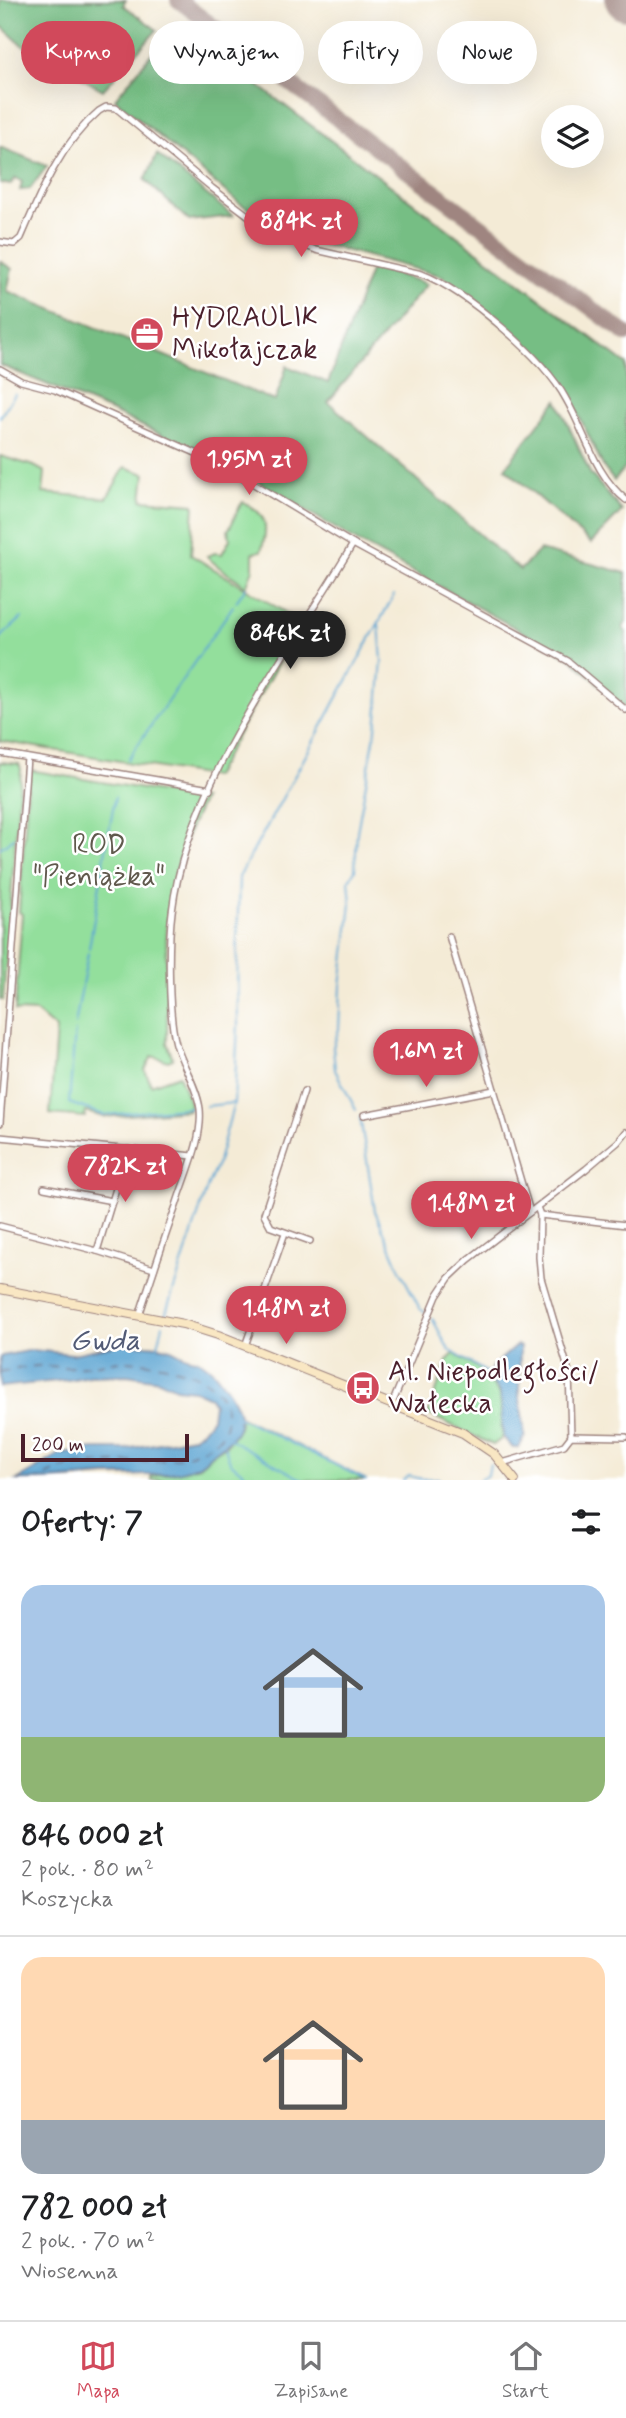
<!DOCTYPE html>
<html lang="pl">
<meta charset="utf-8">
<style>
:root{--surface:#fff;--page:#f6f6f6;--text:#202124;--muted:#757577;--line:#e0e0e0;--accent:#d1495b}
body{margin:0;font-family:Mynerve,sans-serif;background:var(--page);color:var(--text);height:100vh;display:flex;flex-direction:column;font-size:26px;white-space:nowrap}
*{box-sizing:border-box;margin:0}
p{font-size:23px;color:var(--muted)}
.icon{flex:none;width:38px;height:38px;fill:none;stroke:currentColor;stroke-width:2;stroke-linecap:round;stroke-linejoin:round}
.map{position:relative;height:1480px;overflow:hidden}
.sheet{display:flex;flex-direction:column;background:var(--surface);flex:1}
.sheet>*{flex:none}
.guide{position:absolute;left:21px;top:21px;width:584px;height:63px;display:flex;gap:14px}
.fabs{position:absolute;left:541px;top:105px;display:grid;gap:14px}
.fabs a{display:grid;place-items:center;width:63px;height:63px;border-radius:50%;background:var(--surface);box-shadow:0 7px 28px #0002;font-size:35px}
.scale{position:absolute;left:21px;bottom:18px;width:168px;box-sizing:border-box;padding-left:7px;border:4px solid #4a1f2b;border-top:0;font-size:19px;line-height:24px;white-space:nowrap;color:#4a1f2b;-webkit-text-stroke:5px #fff;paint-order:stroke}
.price{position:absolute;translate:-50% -60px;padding:0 16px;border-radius:24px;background:var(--accent);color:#fff;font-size:23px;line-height:46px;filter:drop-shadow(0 2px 4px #0008)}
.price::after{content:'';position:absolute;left:50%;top:42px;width:21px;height:16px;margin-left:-10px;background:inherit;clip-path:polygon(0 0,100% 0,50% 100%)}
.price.active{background:#222;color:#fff}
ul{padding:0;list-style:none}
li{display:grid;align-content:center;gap:14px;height:371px;padding:0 21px}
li+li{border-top:2px solid var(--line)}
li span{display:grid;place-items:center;height:217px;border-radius:21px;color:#555}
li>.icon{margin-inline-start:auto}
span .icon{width:126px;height:126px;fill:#fffc;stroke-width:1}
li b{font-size:30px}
h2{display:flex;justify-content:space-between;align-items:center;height:84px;padding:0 21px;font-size:30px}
.tag{padding:0 24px;border-radius:32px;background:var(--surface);box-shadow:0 7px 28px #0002;font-size:24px;line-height:63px}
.tag.active{background:var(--accent);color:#fff}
.tabs{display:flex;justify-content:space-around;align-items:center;height:98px;border-top:2px solid var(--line);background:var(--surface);font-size:19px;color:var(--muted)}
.tabs a{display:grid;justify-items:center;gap:4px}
.tabs .active{color:var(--accent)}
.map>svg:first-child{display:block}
.green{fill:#93df9c;stroke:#6e7f64;stroke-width:2}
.forest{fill:#76be84;stroke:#606e58;stroke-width:2}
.water{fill:#5ba4d2;stroke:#52627e;stroke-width:2}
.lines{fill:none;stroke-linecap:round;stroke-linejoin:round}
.stream{stroke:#5ba4d2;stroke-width:2}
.ferry{stroke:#525b76;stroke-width:2;stroke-dasharray:9 7;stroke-linecap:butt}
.taxiway{stroke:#9f8580;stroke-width:16}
.runway{stroke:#9f8580;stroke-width:38}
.street-casing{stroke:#9f8580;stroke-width:8}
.secondary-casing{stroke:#9f8580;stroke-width:10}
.street{stroke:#fff;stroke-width:5}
.secondary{stroke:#f9e7c3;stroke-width:8}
.labels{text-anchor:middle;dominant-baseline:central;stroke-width:5;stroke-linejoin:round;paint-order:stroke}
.poi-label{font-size:28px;fill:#4a1f2b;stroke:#fff;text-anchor:start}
.park-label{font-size:28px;fill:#60594d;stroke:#fff}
.water-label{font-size:30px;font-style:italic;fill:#525b76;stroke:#fff}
</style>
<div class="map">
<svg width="626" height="1480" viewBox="0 0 626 1480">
<rect width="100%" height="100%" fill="#fff"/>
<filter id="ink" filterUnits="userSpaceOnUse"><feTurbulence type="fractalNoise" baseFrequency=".0143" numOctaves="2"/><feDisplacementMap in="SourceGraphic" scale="14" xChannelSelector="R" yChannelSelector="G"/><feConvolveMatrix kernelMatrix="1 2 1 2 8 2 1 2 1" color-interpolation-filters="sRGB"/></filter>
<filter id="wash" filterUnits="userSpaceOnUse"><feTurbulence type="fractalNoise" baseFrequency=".00686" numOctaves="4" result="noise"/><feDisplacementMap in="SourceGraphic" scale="28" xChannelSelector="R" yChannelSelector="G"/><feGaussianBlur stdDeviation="1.57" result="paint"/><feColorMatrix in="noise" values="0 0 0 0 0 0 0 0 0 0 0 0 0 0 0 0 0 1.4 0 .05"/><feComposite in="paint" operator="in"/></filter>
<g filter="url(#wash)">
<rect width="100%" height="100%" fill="#f4ebd6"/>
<g class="green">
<polygon points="0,456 34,466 45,472 43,493 107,498 125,467 145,474 142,500 194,504 191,555 301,622 214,777 0,741"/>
<path d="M243 502C267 513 269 527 261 551L253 553V569L246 587C235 576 216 568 207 556L215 553 222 554 230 539 228 530C235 521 235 511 243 502Z"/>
<polygon points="0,762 19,764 21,769 3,1000 0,1000"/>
<path d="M29 770 203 799C184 839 170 879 167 923 165 963 168 1003 167 1043L173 1059 168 1061 152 1056 145 1070 151 1085 179 1075 190 1103 189 1110 104 1117 86 1112 85 1117 50 1114 56 1029 36 1012 15 1011 22 914 19 912Z"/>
<polygon points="455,1354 481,1370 500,1395 502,1435 501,1439 493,1445 428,1414 447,1361 452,1355"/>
<polygon points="241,1417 366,1480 151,1480 151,1477 199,1466 217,1450 225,1447 239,1427"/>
</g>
<g class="forest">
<polygon points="0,0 126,0 123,5 157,30 103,90 22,45 0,25"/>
<polygon points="176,23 626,364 626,467 614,481 604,468 556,368 442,276 299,238 239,203 115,99"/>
<polygon points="0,147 47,166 30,189 20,190 22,182 16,178 10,185 0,183"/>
<polygon points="157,154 233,216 189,221 145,180"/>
<polygon points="0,261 12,269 7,291 275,401 287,366 328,383 372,266 427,284 328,402 520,570 540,550 626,573 626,622 623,628 626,632 626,710 572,659 360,543 252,478 113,412 0,365"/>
<polygon points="557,400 590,473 622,511 591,543 505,468"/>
</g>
<g class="water">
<path d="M120 1344C136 1344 152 1344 168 1348 175 1350 181 1355 187 1357 193 1359 197 1359 202 1362 213 1369 220 1379 227 1389 245 1416 245 1432 217 1450 210 1454 205 1463 197 1466 162 1480 127 1473 91 1477 67 1479 42 1480 17 1480L60 1454 94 1449H126L193 1437 202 1431 212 1418 214 1404 210 1397 194 1390 176 1388 159 1380 127 1375 90 1376 68 1380 0 1387V1357L2 1356 32 1350 73 1354Z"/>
<polygon points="517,1345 520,1347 519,1392 525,1436 519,1448 513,1448 503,1437 500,1393 489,1377 492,1367"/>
</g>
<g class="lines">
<g class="stream">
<polyline points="0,417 15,394"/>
<polyline points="236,602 246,587"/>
<polyline points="0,638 22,618"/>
<polyline points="128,759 233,606"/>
<polyline points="0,848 14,838"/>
<polyline points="89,948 115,797"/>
<polyline points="75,1025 88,953"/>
<polyline points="75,1031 69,1103 104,1115 196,1107"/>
<polyline points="206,1106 233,1103"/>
<polyline points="356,1110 335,1070 333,1047 339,1029 341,986 351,904 349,880 355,870 357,832 376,729 382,661 379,624"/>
<polyline points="360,1117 375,1211 401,1272 420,1309 425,1312"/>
<polyline points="165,1316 209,1182 217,1165 234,1103 238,1024 237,947 239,877 394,595"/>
<polyline points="432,1318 449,1350 486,1372 491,1377"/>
<polyline points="158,1346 163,1325"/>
<polyline points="239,1417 366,1480"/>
<polyline points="228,1438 303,1480"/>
<polyline points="225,1447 230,1462 252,1480"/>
<polyline points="403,1480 409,1476 422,1479 438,1478 440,1480"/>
<polyline points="479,1480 488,1475 490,1464"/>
</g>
<path class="ferry" d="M0 1373C12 1370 24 1367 37 1366 49 1365 62 1368 74 1367 92 1366 110 1361 127 1361 158 1363 214 1370 225 1405 228 1415 227 1432 218 1439 179 1472 115 1457 68 1467 58 1469 48 1475 38 1480"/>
<polyline class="taxiway" points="178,0 626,334"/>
<polyline class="runway" points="624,0 626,2"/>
</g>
</g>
<g filter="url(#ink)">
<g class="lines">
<g class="street-casing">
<g id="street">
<path d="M0 242 14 244 21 238C41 191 60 145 99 111L106 107 116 108 212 188 270 232 316 250 422 274C466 291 544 358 566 399 586 434 594 474 626 500"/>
<polyline points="0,369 21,381 55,390 198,454 244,478 353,544 568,661 626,710"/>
<polyline points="0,753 210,789"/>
<polyline points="449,936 530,1212"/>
<polyline points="304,1091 264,1214 271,1227 310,1241"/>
<polyline points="364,1115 494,1090"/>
<polyline points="0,1123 27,758"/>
<polyline points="0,1137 193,1156"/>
<polyline points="44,1188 112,1201"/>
<polyline points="537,1207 540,1215 539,1257 541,1278 569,1372 571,1436"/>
<polyline points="540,1215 626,1225"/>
<polyline points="0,1226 97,1251 154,1269"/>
<polyline points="97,1251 128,1149"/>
<path d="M139 1316C151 1279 163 1242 176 1206 185 1176 203 1140 200 1109 197 1086 182 1065 176 1044 168 1015 168 943 172 912 187 783 288 654 353 544"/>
<polyline points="245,1346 285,1233"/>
<polyline points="392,1404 437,1296 449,1278 468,1260 586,1169 618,1142 626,1132"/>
<polyline points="502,1463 564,1445 571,1436 626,1437"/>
</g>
</g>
<g class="secondary-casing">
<polyline id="secondary" points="0,1289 183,1324 218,1335 463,1433 494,1454 515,1480"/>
</g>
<use href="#street" class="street"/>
<use href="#secondary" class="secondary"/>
</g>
</g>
<defs>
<g id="office-disc" transform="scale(1.75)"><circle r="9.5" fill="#d1495b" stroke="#fff"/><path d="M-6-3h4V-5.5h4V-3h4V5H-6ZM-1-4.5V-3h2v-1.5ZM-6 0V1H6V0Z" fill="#fff"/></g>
<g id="bus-disc" transform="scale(1.75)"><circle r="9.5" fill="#d1495b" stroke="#fff"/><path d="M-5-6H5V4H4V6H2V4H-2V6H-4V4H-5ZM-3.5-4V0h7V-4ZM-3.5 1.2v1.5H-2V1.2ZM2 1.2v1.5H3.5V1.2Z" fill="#fff"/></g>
</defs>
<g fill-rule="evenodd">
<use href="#office-disc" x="147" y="334"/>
<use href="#bus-disc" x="363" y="1388"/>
</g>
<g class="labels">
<g class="poi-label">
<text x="172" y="318">HYDRAULIK<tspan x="172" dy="32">Mikołajczak</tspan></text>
<text x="388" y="1372">Al. Niepodległości/<tspan x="388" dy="32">Wałecka</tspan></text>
</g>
<g class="park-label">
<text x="99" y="845">ROD<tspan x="99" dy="32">"Pieniążka"</tspan></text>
</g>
<g class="water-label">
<text transform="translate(105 1341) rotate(-1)">Gwda</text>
</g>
</g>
</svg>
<div class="fabs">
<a><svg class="icon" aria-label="layers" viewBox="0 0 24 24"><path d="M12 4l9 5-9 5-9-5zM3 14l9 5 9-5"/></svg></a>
</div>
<div class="scale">200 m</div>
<b class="price" style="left:301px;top:259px">884K zł</b>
<b class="price" style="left:249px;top:497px">1.95M zł</b>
<b class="price active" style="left:290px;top:671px">846K zł</b>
<b class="price" style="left:426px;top:1089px">1.6M zł</b>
<b class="price" style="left:125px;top:1204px">782K zł</b>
<b class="price" style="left:471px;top:1241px">1.48M zł</b>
<b class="price" style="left:286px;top:1346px">1.48M zł</b>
<div class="guide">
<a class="tag active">Kupno</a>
<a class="tag">Wynajem</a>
<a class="tag">Filtry</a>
<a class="tag">Nowe</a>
</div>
</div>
<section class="sheet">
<h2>Oferty: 7<svg class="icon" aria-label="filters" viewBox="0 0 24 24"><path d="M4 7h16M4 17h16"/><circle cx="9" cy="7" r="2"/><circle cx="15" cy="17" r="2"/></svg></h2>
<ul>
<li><span style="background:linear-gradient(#a9c7e8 70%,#8fb573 0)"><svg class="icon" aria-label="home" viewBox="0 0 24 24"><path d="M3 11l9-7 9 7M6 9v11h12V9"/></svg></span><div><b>846 000 zł</b><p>2 pok. · 80 m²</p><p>Koszycka</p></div></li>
<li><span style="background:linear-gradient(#ffd9b3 75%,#9aa5b1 0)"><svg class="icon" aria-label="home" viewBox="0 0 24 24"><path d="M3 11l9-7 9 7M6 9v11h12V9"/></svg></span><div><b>782 000 zł</b><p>2 pok. · 70 m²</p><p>Wiosenna</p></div></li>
</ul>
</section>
<nav class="tabs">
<a class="active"><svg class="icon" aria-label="map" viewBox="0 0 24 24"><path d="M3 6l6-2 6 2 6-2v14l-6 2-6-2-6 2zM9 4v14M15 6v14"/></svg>Mapa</a>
<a><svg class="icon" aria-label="saved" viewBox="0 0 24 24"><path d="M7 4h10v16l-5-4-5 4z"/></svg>Zapisane</a>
<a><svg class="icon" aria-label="home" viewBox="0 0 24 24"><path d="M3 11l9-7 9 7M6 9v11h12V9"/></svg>Start</a>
</nav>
